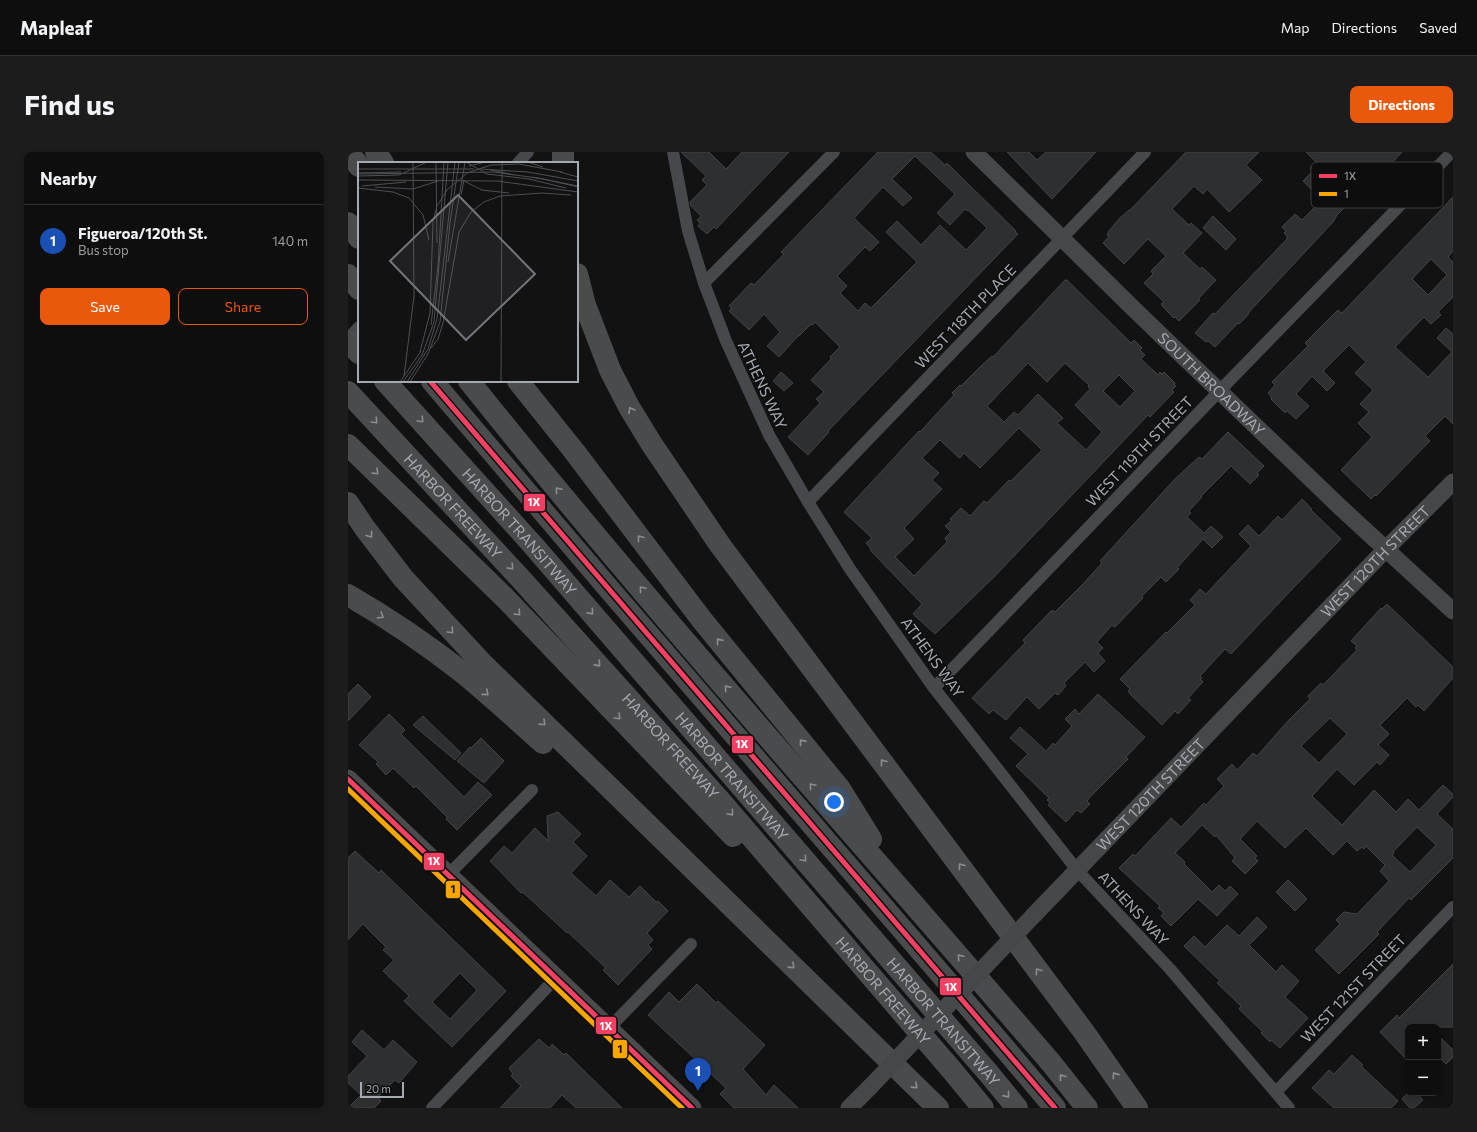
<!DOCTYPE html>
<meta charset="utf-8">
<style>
:root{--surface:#0e0e0e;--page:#1c1c1c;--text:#f1f3f6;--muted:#9b9c9e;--line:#2e2e2e;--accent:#ea580c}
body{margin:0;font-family:Commissioner,sans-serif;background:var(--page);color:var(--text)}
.controls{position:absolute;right:12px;bottom:12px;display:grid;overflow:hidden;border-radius:8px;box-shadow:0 2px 6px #0003}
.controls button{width:36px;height:36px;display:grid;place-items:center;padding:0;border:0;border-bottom:1px solid var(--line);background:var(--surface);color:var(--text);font:20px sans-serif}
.scale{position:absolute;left:12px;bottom:10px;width:44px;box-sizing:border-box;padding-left:4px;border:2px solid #a5aab2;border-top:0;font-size:11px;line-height:14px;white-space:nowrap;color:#a5aab2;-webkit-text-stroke:3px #0d0d0e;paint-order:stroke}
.you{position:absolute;left:486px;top:650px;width:14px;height:14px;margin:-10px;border:3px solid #fff;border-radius:50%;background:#1a73e8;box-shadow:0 0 0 6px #1a73e833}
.badge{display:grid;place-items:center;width:26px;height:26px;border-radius:50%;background:var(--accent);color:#fff;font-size:13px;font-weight:700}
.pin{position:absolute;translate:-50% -33px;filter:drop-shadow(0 1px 2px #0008)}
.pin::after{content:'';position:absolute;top:21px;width:14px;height:12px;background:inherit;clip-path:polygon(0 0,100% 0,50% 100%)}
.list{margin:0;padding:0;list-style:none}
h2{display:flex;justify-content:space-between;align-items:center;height:52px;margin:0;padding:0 16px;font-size:17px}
h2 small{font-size:13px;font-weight:400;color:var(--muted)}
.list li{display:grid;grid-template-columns:26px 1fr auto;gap:12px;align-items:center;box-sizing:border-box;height:72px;padding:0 16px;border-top:1px solid var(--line)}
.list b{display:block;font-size:15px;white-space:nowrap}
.list p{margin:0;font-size:13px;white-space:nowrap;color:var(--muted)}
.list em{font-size:13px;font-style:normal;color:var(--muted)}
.actions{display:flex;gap:8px;padding:12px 16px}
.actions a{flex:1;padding:9px 0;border:1px solid var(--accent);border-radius:8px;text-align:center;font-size:14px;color:var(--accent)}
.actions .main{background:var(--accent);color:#fff}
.map{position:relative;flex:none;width:1105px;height:956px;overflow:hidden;border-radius:8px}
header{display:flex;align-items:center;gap:24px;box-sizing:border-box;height:56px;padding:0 20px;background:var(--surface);border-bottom:1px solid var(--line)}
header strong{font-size:19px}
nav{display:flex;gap:22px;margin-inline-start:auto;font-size:14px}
.intro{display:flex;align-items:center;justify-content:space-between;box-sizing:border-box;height:96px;padding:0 24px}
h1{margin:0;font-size:28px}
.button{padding:10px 18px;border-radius:8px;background:var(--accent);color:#fff;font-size:14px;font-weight:700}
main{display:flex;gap:24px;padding:0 24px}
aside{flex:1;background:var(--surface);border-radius:8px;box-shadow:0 2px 6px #0003}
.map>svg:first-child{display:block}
</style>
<header>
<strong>Mapleaf</strong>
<nav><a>Map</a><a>Directions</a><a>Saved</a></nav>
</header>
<div class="intro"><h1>Find us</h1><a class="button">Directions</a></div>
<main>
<aside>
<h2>Nearby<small></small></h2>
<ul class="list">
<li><span class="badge" style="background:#1a4fb4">1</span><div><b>Figueroa/120th St.</b><p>Bus stop</p></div><em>140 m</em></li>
</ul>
<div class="actions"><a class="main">Save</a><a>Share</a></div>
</aside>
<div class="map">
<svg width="1105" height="956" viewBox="0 0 1105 956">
<rect width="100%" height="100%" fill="#121213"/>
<g fill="#2e2f30" stroke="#424346" fill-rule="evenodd">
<polygon points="333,0 361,0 378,17 394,0 441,0 368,77 366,75 359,82 350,74 352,71 349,68 353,64 343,54 342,50 359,33 354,28 358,24"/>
<path d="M530,0H583L597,13L599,11L603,15L668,79L667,80L670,82L480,279L481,280L460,303L440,285L472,251L468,247L476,240L463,228L483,207L482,205L492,195L467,170L465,173L463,172L451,184H450L431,205L419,194L432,180L416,162L401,178L381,159L384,156L381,154L403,131L406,133L407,132L436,102L433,100ZM567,4L607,42L589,61L602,73L617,57L619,59L620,58L639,76L618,98L592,73L573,93L549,69L538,80L569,110L523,156L517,151L510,159L492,141L499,134L489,124L517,95L522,99L531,90L506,66L535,35L555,54L564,46L544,27Z"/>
<polygon points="659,0 681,0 689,8 698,0 748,0 704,47"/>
<polygon points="838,0 911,0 898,13 914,28 881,60 859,37 855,42 846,34 824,57 841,73 843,71 854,81 835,101 852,117 854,115 868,128 850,147 852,148 831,169 827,165 826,166 815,155 813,152 816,150 796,131 805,122 803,119 818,104 800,87 776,112 755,91 761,85 759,83 760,81 760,80 771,67 781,58 782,58"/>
<polygon points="958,0 1054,0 1009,48 1006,46 989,63 985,70 902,159 899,164 891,172 890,171 867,195 860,189 858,190 847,181 865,161 867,162 939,87 939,84 936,81 938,79 934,75 947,62 954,68 974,48 955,29 965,19 962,16 968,10"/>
<path d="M1105,45V99L1100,105L1105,110V145L1090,160L1093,163L1083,172L1076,165L1047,195L1080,225L1104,200L1089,186L1098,176L1105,182V272L1097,264L1077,284L1082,289L1028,344L1027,343L1023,347L993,318L1024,285L1010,271L1021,260L1012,252L1025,238L1007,221L1018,210L1001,193L975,219L987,231L979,239L964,224L948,242L961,254L948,267L939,259L937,261L923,247L924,246L920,241L927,233L924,230L960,194L957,191L990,158L993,161L995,160ZM1083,107L1099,123L1080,143L1064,127Z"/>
<polygon points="865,64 888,87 878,98 855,76"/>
<path d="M717,128H719L783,191L786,188L794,196L792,198L797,203L793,207L810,223L812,220L814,222L816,220L827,231L826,233L828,234L824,238L826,240L802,265L800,263L648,423L587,482L565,462L574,452L522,398L523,397L518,391L524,386L496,360L571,279L572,280L606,243L604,241L612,233L613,234L633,214L644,204L645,205ZM680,211L699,230L717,211L741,233L740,235L742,237L727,253L754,280L738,298L709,271L715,266L690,242L670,263L666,260L656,270L639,254ZM771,223L787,239L772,255L755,239ZM671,276L694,298L663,329L661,328L639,351L636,349L622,364L613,356L602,367L604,368L597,374L603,380L597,386L599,390L566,424L547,405L566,387L556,376L594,337L584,328L591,321L574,306L592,288L610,305L612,306L616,301L632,316Z"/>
<polygon points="433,220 445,231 436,239 425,229"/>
<polygon points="880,280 916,314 909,321 911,323 902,332 883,314 853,344 854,345 841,359 843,361 839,365 856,381 863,374 875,385 864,396 855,387 829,416 831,417 818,430 813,425 794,444 795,446 767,475 764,473 749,490 755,496 750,501 757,509 746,520 737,510 716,531 718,534 710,543 707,541 691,557 679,545 658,568 645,558 641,562 624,546 677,491 675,488 704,458 707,460 735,432 754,411 752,409 827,327 851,305 854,307"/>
<polygon points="954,347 964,357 963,358 993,387 948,433 883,502 877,497 852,524 854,526 852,527 855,530 840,546 843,548 830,562 827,559 814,573 783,543 780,539 782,537 772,527 818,480 819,481 847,453 842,448 852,437 858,442 903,394 891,382 900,373 911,384 930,364 934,368"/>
<path d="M1039,452L1105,515V526L1076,559L1070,553L1068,555L1059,546L1032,573L1041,582L1030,593L1041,603L1032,613L1029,610L1006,633L989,617L964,644L994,673L1026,638L1048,660L1060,647L1071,658L1095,633L1105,642V645L1089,662L1105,677V706L1063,748L1061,746L1029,780L1031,782L991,822L967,798L992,772L988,768L996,760L1009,762L1041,729L1032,719L1037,713L1018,694L1016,697L1014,695L1009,699L999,689L985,703L958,676L937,696L909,669L892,687L909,704L907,706L910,709L897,722L884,709L887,706L868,683L867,685L854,673L827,701L837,710L836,712L864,740L871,733L877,739L882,734L890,742L869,764L850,747L823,774L813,764L816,761L810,756L812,754L771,716L785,702L787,704L823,666L833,675L856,651L858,653L876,634L869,627L884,612L889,618L905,601L909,604L940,569L962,547L960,544L973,531L975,533L1009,498L1007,496L1009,494L1003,489L1033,456L1034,457ZM982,566L999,582L971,611L953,594ZM1069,675L1088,693L1062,720L1044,703L1046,701L1045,700Z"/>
<polygon points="10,532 23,545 0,569 0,542"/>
<polygon points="750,542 797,585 778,605 780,607 743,644 739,649 742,652 733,661 729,658 718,670 700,653 702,651 699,648 701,646 668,614 680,602 662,586 672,575 698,599 705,591 707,593 724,574 717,567 727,557 731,562"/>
<polygon points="41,562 57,578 53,582 116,645 130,630 144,643 109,678 98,667 99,665 68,634 66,636 45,616 38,623 28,612 30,610 11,593"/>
<polygon points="75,564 113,601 107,608 65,573"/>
<polygon points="133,586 156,609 136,631 109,609 122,595 123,596"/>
<polygon points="210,660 233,682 225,690 239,704 223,721 248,744 262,728 281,745 292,734 308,750 310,749 320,759 299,781 305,788 300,793 304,797 270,833 255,818 258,816 220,780 219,781 179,744 174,740 173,741 142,709 156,694 164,701 187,676 200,689 199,664"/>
<path d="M7,699L31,721L33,718L158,839L104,895L56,849L61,844L35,819L46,808L35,798L38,795L15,772L0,788V706ZM112,821L129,838L102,867L84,850Z"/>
<polygon points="940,728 959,747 947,759 928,740"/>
<polygon points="909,765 919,775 901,793 928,820 934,813 951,829 937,845 960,866 932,896 923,888 922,890 913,881 915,880 891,857 893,854 869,831 872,829 836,794 846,784 857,795 879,773 891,784"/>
<polygon points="1105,812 1105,875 1060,875 1060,909 1032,880 1049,863 1051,866"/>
<polygon points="349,832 368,851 370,849 417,893 395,917 418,943 426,933 450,956 386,956 372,942 378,936 300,863 321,840 331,850"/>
<polygon points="14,878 36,898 45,888 69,910 51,931 47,928 30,945 33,949 26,956 0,956 13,943 0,931 0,924 19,904 4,890"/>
<polygon points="1090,883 1105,898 1105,905 1098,912 1090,904"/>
<polygon points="191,887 201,896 204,892 216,903 218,901 274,956 228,956 214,943 202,956 152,956 173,934 163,924 165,922 161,916"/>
<polygon points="1004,903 1015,913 1013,914 1050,949 1043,956 986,956 964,936 981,918 986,922"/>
<polygon points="1060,941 1069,941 1075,948 1066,956 1062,956 1054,947"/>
</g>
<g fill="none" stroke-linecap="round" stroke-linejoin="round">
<g stroke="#47484b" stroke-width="12">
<polyline points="325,0 340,79 356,131 378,189 421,283 460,350 502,417 586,536 729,718 822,817 941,956"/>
<polyline points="170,11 180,0"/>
<polyline points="356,131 486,0"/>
<polyline points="0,187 11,175"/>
<polyline points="460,350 797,0"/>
<polyline points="586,536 883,227 1104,0"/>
<polyline points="100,723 184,638"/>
<polyline points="261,876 343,792"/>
<polyline points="928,940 1105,755"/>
<polyline points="84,956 208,826"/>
</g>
<g stroke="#464749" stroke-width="17">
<path id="s1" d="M626,0L791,162L992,355L1105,459"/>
<path id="s2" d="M685,764L1038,397L1105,330"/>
<polyline points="501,956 523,934"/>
</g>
<polyline stroke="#4a4b4d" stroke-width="19" points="0,627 344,956"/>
<g stroke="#494b4c" stroke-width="22">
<polyline points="0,0 11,14"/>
<polyline points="28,0 35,11"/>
<polyline points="215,0 215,11"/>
<polyline points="0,71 11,86"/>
<polyline points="229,122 237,153 262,218 281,255 303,291 372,393 736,880 789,956"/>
<polyline points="0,123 11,137"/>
<polyline points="0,189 11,201"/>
<path id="s3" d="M37,229L184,392L642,923L669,956"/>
<polyline points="84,229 261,437 653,892 707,956"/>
<path d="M121,229C308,463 509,685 704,912L739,956"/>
<polyline points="170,229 226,299 354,468 492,637 523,687"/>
<path id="s4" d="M0,240L172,426L369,645L602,916L635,956"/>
<polyline points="0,293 157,446 385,684"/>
<polyline points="0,351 16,375 55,426 134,511 590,956"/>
<path d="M0,443C40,466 78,492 114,520C142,543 168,567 195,591"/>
</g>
<polyline stroke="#464749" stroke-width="17" points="523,934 685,764"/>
<g stroke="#0d0d0e" stroke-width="8">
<g id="bus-1">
<polyline points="82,229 707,956"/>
<polyline points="0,627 344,956"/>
</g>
</g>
<g stroke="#0d0d0e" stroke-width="8">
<polyline id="bus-2" points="0,637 334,956"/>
</g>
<use href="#bus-1" stroke="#f24062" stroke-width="5"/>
<use href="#bus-2" stroke="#f7a600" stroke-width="5"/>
</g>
<defs><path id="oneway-chevron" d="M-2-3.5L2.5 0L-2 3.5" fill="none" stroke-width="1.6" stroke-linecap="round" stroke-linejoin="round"/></defs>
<g stroke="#898e93">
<use href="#oneway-chevron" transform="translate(283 258) rotate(-120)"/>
<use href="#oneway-chevron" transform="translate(73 268) rotate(47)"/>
<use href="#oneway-chevron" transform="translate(27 269) rotate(47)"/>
<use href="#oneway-chevron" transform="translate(28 320) rotate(44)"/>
<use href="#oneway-chevron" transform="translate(210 338) rotate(-130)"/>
<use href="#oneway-chevron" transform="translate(22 383) rotate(53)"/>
<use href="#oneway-chevron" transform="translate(292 386) rotate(-127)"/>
<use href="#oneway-chevron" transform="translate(163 415) rotate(47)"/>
<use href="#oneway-chevron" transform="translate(294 437) rotate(-130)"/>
<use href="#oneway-chevron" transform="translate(243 460) rotate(49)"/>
<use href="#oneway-chevron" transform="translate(170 461) rotate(47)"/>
<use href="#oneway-chevron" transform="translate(33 464) rotate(32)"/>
<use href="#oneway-chevron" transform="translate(103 479) rotate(47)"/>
<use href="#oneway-chevron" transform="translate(371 489) rotate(-129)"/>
<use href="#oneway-chevron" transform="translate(250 512) rotate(48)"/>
<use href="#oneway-chevron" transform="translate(379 536) rotate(-131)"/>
<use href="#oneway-chevron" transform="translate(138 541) rotate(41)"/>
<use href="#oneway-chevron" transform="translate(270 565) rotate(46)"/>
<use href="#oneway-chevron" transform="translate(195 571) rotate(44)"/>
<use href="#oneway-chevron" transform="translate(454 590) rotate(-129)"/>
<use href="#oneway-chevron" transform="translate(535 610) rotate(-127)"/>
<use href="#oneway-chevron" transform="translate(464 634) rotate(-131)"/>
<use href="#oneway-chevron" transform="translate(383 661) rotate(49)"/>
<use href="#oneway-chevron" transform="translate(456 707) rotate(49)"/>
<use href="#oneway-chevron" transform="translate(613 714) rotate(-127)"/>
<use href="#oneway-chevron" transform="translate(612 805) rotate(-131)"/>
<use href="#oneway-chevron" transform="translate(444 814) rotate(44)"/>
<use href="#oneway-chevron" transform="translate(690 819) rotate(-127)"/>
<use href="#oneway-chevron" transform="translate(767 923) rotate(-125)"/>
<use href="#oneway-chevron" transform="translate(714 925) rotate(-128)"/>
<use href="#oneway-chevron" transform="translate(567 934) rotate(44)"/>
<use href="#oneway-chevron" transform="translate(659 943) rotate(51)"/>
</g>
<g text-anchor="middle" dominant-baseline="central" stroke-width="3" stroke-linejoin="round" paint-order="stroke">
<g font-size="15" fill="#a5aab2" stroke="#0d0d0e">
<text transform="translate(617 164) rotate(-46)">WEST 118TH PLACE</text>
<text stroke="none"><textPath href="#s1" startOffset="332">SOUTH BROADWAY</textPath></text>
<text transform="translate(415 233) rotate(65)">ATHENS WAY</text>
<text transform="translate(791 299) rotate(-46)">WEST 119TH STREET</text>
<text stroke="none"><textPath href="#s4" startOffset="155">HARBOR FREEWAY</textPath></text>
<text stroke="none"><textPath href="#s3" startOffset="202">HARBOR TRANSITWAY</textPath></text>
<text stroke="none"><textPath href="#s2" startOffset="493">WEST 120TH STREET</textPath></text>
<text transform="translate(585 505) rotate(54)">ATHENS WAY</text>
<text stroke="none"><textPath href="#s4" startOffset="479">HARBOR FREEWAY</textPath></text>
<text stroke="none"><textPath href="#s3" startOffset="526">HARBOR TRANSITWAY</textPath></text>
<text stroke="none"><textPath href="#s2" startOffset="169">WEST 120TH STREET</textPath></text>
<text transform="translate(786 756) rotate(47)">ATHENS WAY</text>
<text transform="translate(1005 836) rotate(-46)">WEST 121ST STREET</text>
<text stroke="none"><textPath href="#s4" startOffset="803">HARBOR FREEWAY</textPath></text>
<text stroke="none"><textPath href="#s3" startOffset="850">HARBOR TRANSITWAY</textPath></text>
</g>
</g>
<g transform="translate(10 10)">
<rect width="220" height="220" fill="#121213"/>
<path fill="none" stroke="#4d4f53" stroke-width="1" d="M78,0L79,81M108,0L129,12L171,17L208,26M170,0L185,5M111,4L127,0M0,7H116M122,7L170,10L220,19M133,8L156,13M202,10L220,15M0,11L43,10M0,12L136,10L186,17L220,25M0,14L41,13L69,0M174,15L220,24M0,18L139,19L220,30M104,18L124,28L151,31M4,24L48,20M17,25L55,27L80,19M0,26L35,30L51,36L65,53L71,78M103,33L106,18M90,100L107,0M73,163L80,104L86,0M73,186L80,177L85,161L101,70L113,50L126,40L142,34L184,31L213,33M62,190L72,151L75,60L79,44L89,28L109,11L133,3L161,2L204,10M46,214L56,134L55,0M42,220L63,189M45,220L64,193L76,160L90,0M49,220L70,187L79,157L97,0M52,220L70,192L82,160L92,61L101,0M143,220L144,0"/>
<path fill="#72757a" fill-opacity="0.15" stroke="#72757a" stroke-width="2" d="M100,33L177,112L108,178L32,99Z"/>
<rect width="220" height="220" fill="none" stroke="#a5aab2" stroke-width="2"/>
</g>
<rect x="963" y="10" width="132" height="46" rx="6" fill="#0d0d0e" stroke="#3b3c3f" stroke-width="1"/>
<rect x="971" y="22" width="18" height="4" fill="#f24062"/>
<rect x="971" y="40" width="18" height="4" fill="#f7a600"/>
<g font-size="11" fill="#a5aab2">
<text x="996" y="28">1X</text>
<text x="996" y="46">1</text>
</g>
<g stroke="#0d0d0e" stroke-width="1.5">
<rect x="175" y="341" width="23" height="19" rx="4" fill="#f24062"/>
<rect x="383" y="583" width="23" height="19" rx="4" fill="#f24062"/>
<rect x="75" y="700" width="22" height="19" rx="4" fill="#f24062"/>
<rect x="97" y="728" width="16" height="19" rx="4" fill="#f7a600"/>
<rect x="591" y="825" width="23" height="19" rx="4" fill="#f24062"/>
<rect x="247" y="864" width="22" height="19" rx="4" fill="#f24062"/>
<rect x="264" y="887" width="16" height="20" rx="4" fill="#f7a600"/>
</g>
<g font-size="11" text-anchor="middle" font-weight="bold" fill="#fff">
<text x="186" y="354">1X</text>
<text x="394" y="596">1X</text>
<text x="86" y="713">1X</text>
<text x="603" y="839">1X</text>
<text x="258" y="878">1X</text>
</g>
<g font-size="11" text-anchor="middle" font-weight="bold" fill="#111">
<text x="105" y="741">1</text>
<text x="272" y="901">1</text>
</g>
</svg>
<div class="controls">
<button>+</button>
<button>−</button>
</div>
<div class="scale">20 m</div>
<div class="you"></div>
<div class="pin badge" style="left:350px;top:939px;background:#1a4fb4">1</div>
</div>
</main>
